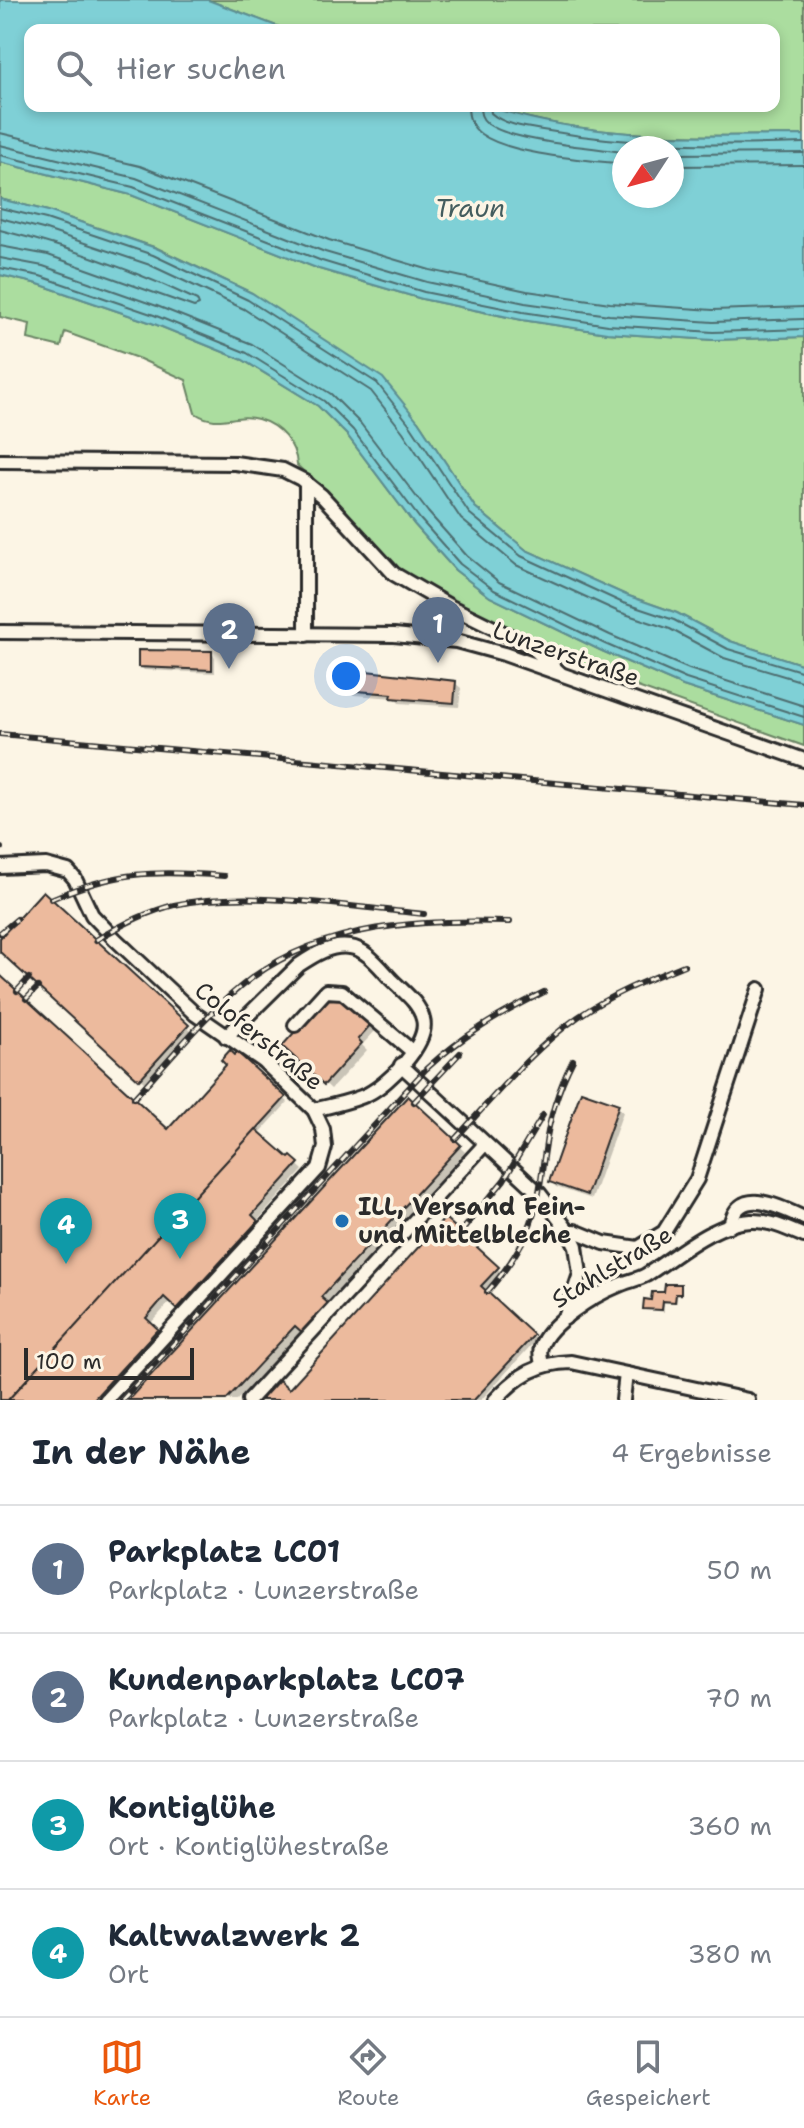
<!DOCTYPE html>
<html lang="de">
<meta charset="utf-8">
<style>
:root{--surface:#fff;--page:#f2f2f3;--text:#1f2937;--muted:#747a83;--line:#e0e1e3;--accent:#ea580c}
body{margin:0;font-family:"Shantell Sans",sans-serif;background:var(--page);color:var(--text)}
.compass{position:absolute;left:612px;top:136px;width:72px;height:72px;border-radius:50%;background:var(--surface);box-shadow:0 4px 12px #0003;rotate:234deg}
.scale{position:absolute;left:24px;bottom:20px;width:170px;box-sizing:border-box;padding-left:8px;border:4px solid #2b2b2b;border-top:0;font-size:22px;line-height:28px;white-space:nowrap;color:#2b2b2b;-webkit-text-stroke:6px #fcf5e5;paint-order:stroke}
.you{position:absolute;left:346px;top:676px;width:28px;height:28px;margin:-20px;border:6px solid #fff;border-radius:50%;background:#1a73e8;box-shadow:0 0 0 12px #1a73e833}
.badge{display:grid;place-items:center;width:52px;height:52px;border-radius:50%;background:var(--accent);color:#fff;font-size:26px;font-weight:700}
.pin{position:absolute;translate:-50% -66px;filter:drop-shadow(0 2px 4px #0008)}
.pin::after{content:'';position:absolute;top:42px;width:28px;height:24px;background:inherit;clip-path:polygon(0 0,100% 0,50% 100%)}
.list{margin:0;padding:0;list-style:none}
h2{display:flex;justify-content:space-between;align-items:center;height:104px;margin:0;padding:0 32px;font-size:34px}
h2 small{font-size:26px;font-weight:400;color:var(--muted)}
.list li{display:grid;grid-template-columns:52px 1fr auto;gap:24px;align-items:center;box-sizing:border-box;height:128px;padding:0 32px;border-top:2px solid var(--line)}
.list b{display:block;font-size:30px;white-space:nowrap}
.list p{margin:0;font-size:26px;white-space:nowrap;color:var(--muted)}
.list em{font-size:26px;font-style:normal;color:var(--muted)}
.icon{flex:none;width:44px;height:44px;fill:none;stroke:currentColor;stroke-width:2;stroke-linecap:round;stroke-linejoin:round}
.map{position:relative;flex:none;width:804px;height:1400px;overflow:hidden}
.search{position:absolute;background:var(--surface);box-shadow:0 4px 12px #0003;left:24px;right:24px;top:24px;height:88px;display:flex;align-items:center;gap:20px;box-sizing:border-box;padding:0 28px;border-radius:16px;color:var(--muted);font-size:30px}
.sheet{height:616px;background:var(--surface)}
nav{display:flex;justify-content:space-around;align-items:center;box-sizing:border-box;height:112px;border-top:2px solid var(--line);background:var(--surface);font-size:22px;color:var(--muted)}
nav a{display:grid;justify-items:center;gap:4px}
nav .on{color:var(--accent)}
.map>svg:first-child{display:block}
</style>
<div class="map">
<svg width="804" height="1400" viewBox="0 0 804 1400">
<rect width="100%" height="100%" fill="#fcf5e5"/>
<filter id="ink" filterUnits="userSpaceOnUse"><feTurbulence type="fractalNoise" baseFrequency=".0125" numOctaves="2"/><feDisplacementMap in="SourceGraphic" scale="16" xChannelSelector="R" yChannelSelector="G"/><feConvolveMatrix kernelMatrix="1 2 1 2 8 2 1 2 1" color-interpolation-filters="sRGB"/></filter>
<g filter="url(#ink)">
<g fill="#abdd9f" stroke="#6b8465" stroke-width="2">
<path d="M208,0H804V135C697,136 590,141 487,106H774V30H287Z"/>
<polygon points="0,162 131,195 319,269 422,299 522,320 607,333 713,340 804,337 804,665 730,641 677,613 626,595 526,550 475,507 418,421 252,293 157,248 48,211 0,199"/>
<path d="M0,275L38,284L152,323L243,360L318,406L347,435L414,524L455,570L490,597L602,651L683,686L804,725V746L584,668L566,655L524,633L521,636L425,587L393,565L339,505L297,465C296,444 279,425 258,419C234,412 220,429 195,413L186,380L140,359L65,332L61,347L28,339L30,324L0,317Z"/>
</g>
<g fill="#7fd0d6" stroke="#5d8e92" stroke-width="2" fill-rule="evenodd">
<path d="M0,0H208L287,30H30V106H487C592,141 696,136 804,135V337L713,340L607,333L522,320L422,299L319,269L131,195L0,162ZM624,148H672V196H624Z"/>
<polygon points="0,199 48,211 156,248 252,293 383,378 418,421 475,507 526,550 626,595 677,613 730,641 804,665 804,725 683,686 602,651 490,597 455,570 414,524 347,435 318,406 243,360 152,323 38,284 0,275"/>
</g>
<g fill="#0003">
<polygon points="211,653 215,657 215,673 144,670 140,666"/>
<polygon points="455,683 461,688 459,707 399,703 395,698 354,695 348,689"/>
<polygon points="43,894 193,1032 146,1084 0,950 0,941"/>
<polygon points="0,978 168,1132 237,1055 288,1102 259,1134 289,1161 291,1159 303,1170 256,1222 262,1228 184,1313 171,1301 150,1324 162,1336 104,1400 0,1400"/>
<polygon points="340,998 375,1031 362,1045 367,1050 331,1089 285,1046"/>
<polygon points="408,1099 465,1152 237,1400 130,1400"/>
<polygon points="617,1106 623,1112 592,1199 556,1187 551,1181"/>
<polygon points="445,1220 501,1272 484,1291 536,1340 481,1400 263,1400 289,1391"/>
<polygon points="680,1286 682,1296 677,1296 677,1303 664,1303 664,1312 645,1309"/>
</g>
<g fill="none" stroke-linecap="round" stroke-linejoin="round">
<g stroke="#4d6d6f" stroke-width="2">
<path d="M468,106C468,117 471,127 481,134C510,155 588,160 624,164"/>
<path d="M480,106C480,113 481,118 487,123C507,141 595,148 624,152"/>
<path d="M490,106L491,113C505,126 531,128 549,131C633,146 719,146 804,143"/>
<polyline points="0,133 140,166 329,240 430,270 527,291 610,303 713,310 804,307"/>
<polyline points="0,145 136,178 325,252 427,282 525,303 609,315 713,322 804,319"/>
<polyline points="672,154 804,153"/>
<polyline points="0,155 133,187 322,261 424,292 523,312 608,325 713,332 804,329"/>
<polyline points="672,166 804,165"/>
<polyline points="0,208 46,219 153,255 248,300 377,383 411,426 469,513 521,556 623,603 674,620 728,649 804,672"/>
<polyline points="0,218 43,229 150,265 244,309 371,391 403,432 461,519 516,565 619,612 670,629 724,658 804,682"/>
<path d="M0,230C68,247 134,270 197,300L199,305L194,307L48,255L0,246"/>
<polyline points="0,258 43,266 157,306 252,344 331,394 361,424 428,512 467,556 499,582 610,635 689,669 804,706"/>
<polyline points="0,268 40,276 154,315 247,353 324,401 353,430 420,519 460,564 494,590 605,644 686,679 804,717"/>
</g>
</g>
<g fill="#ecba9d" stroke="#2b2b2b" stroke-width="2">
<polygon points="138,650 212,651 212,670 138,667"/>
<polygon points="348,669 456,681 454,703 391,698 392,694 346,690"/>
<polygon points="43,891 189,1025 139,1080 0,952 0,938"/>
<polygon points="0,975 168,1129 226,1065 221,1060 230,1050 235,1055 237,1052 286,1097 8,1400 0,1400"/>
<polygon points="327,996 341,996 371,1024 358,1039 362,1043 324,1085 282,1046"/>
<polygon points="581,1091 619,1104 587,1195 549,1182"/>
<polygon points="408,1096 461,1145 321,1297 330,1305 304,1334 295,1326 226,1400 128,1400"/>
<polygon points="256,1129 289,1158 291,1156 299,1163 252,1215 258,1221 177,1309 164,1297 146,1318 158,1329 93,1400 8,1400"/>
<polygon points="445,1218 499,1267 481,1286 534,1335 474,1400 261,1400 279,1380 289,1389"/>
<polygon points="665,1284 681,1284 681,1294 676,1294 675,1302 663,1301 662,1310 643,1309 644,1299 651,1300 652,1292 664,1292"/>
</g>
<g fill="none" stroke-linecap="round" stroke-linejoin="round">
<g stroke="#2b2b2b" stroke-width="18">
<g id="minor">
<polyline points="0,461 235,463 283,470 301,479 322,496 394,574 451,607 532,647 560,673"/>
<polyline points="0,632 394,635 456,641 504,654 804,760"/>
<polyline points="306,635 306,482"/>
<polyline points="0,867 46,865 68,871 75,879 92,915 115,939 195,1014 263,1061 314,1110 323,1129 325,1147 319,1168 106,1400"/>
<polyline points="295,1025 326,991 342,992 413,1052"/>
<path d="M226,1037L299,965C314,955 331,944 350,947C367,949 381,969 393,981C404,992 419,1003 423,1019C430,1043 388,1084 368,1094C352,1102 332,1105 314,1110"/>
<polyline points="401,1065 539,1193 569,1232 576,1246 580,1274 565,1318"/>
<path d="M730,1226C738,1185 778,1206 804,1218"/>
<polyline points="569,1232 575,1231 604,1243 638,1248 664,1232 697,1179 759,989"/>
<path d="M542,1365C541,1359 539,1353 541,1347C548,1323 595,1295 617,1286C627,1281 637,1280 646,1275C678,1255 712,1223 751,1221C769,1220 788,1229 804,1236"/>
<polyline points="249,1400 485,1144"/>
<path d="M495,1400C518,1375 537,1363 571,1362L748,1400"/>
<polyline points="623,1400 626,1374"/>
</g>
</g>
<use href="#minor" stroke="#fcf5e5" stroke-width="12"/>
<g stroke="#2b2b2b" stroke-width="6">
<g id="rail">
<polyline points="0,734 804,805"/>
<polyline points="0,848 1,848"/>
<path d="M51,899C116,871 155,870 224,876"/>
<polyline points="0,933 17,919"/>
<path d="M96,940C121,925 146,912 174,905C249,889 348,907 424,914"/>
<polyline points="17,991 29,978"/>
<polyline points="26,999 38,987"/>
<path d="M134,1098C172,1057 208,1010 253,977C326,924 423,919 510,922"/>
<polyline points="414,1102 460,1053"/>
<path d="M455,1139C494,1097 531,1050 578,1017C611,994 647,980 684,965"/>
<polyline points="461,1232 504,1180 543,1115"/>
<path d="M487,1292C510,1266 528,1239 536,1206C541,1187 542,1168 545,1150C549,1118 558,1089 573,1060"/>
<path d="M122,1400L426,1069C462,1036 500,1014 544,992"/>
</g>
</g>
<use href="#rail" stroke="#fcf5e5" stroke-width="3" stroke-dasharray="9" stroke-linecap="butt"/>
</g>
</g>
<circle fill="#1f6fb2" stroke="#fcf5e5" stroke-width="3" cx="342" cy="1221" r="8"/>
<g text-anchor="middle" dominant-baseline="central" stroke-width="7" stroke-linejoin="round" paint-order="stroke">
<g font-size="24" fill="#2b2b2b" stroke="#fcf5e5">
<text transform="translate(566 654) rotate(19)">Lunzerstraße</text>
<text transform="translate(259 1036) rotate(39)">Coloferstraße</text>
<text transform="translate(612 1267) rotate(-31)">Stahlstraße</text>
</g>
<g font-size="24" font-weight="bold" fill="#2b2b2b" stroke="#fcf5e5" text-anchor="start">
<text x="358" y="1207">ILL, Versand Fein-<tspan x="358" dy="28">und Mittelbleche</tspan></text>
</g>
<g font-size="26" font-style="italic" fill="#445d5e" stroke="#fcf5e5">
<text x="470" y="207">Traun</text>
</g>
</g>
</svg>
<svg class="compass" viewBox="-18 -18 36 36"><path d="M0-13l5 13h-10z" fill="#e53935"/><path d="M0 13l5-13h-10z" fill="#747a83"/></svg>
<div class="scale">100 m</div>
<div class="you"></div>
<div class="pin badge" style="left:438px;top:663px;background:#5c6f8a">1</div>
<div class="pin badge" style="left:229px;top:669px;background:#5c6f8a">2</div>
<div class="pin badge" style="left:180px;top:1259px;background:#0f9aa8">3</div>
<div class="pin badge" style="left:66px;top:1264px;background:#0f9aa8">4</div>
<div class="search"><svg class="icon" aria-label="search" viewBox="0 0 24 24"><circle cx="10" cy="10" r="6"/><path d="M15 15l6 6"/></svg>Hier suchen</div>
</div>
<section class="sheet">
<h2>In der Nähe<small>4 Ergebnisse</small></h2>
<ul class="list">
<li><span class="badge" style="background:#5c6f8a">1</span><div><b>Parkplatz LC01</b><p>Parkplatz · Lunzerstraße</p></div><em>50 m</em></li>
<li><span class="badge" style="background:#5c6f8a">2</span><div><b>Kundenparkplatz LC07</b><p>Parkplatz · Lunzerstraße</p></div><em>70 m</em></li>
<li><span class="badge" style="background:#0f9aa8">3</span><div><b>Kontiglühe</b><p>Ort · Kontiglühestraße</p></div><em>360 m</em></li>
<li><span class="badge" style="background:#0f9aa8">4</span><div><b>Kaltwalzwerk 2</b><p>Ort</p></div><em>380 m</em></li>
</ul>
</section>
<nav>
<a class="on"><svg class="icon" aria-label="map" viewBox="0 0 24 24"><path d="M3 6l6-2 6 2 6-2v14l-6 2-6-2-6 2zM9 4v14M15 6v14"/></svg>Karte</a>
<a><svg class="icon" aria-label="directions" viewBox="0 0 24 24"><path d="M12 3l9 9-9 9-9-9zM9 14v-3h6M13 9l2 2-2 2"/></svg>Route</a>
<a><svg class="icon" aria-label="saved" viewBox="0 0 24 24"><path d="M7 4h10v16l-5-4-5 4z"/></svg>Gespeichert</a>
</nav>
